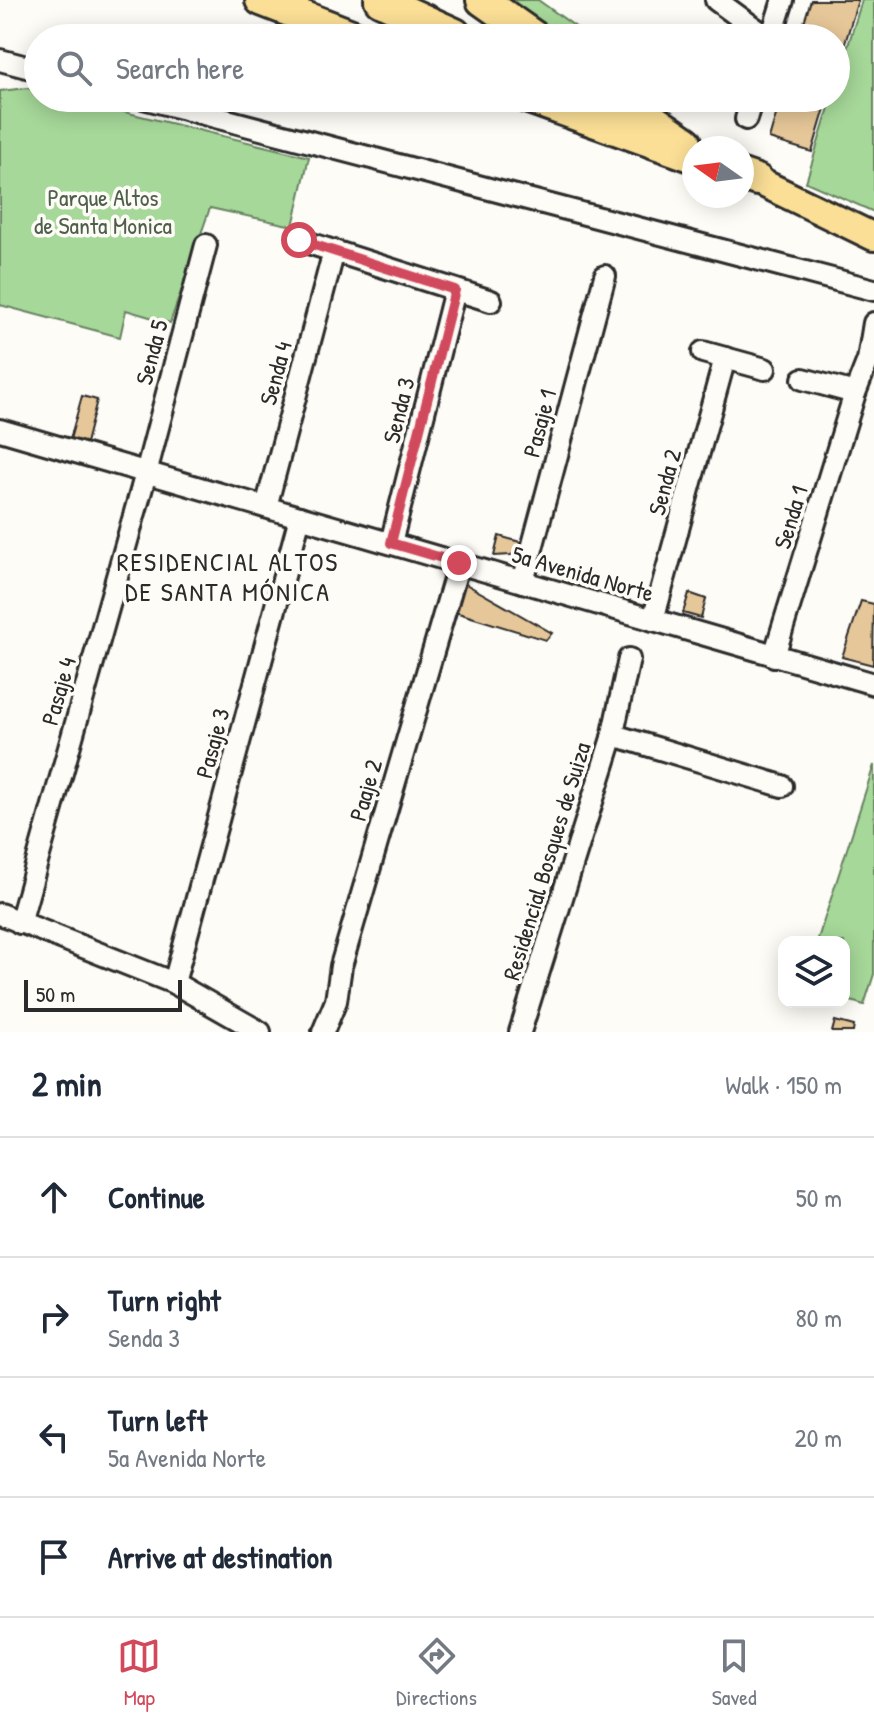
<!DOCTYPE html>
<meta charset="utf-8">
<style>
:root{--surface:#fff;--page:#f2f2f3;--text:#1f2937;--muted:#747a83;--line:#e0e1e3;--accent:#d1495b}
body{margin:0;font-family:"Patrick Hand",sans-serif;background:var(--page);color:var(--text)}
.controls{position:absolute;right:24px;bottom:24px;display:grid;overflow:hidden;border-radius:16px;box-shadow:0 4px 20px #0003}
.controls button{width:72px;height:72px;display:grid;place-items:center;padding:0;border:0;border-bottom:2px solid var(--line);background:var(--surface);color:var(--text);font:40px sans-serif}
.compass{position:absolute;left:682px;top:136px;width:72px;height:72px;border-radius:50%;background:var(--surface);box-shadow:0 4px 20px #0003;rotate:284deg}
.scale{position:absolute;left:24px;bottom:20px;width:158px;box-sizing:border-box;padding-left:8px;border:4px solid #2b2b2b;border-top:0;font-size:22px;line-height:28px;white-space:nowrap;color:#2b2b2b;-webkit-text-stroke:6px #fdfcf7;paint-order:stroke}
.stop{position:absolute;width:24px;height:24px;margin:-18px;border:6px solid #d1495b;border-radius:50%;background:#fff}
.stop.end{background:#d1495b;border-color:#fff;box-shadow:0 2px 8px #0008}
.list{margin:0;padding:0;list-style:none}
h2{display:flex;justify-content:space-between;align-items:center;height:104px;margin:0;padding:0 32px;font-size:34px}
h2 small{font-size:26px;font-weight:400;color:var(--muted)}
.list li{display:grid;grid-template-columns:52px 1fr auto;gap:24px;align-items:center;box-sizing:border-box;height:120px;padding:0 32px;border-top:2px solid var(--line)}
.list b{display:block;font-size:30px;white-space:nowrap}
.list p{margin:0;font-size:26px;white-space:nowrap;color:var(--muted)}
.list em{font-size:26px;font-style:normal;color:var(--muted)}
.icon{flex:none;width:44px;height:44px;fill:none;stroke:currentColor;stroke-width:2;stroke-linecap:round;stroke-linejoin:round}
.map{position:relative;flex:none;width:874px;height:1032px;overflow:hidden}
.search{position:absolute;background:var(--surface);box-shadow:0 4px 20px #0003;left:24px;right:24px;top:24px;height:88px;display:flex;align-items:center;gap:20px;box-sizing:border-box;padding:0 28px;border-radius:44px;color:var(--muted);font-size:30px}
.sheet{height:584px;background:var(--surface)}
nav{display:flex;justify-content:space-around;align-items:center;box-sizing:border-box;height:112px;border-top:2px solid var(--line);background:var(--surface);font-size:22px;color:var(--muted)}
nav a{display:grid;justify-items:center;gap:4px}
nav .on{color:var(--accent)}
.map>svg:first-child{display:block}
</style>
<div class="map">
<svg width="874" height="1032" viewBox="0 0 874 1032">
<rect width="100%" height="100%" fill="#fdfcf7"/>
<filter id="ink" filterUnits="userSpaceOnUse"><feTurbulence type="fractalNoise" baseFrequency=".0125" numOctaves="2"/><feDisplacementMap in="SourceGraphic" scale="16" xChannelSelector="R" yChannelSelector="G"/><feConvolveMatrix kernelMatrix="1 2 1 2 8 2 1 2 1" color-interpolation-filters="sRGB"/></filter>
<g filter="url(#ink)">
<g fill="#a6d899" stroke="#688262" stroke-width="2">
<polygon points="499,0 538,0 591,38 552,38"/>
<polygon points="862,0 874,0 874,212 806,182 832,98 836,98 836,85"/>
<polygon points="27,88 38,91 38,98 67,98 309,157 293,226 210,208 170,323 126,310 120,337 0,305 0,91"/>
<polygon points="874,765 874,974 864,1005 844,999 844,942 817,942"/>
</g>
<g fill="#e6c799" stroke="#2b2b2b" stroke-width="2">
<polygon points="811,0 858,0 836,73 836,38 799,38"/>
<polygon points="781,98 828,98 812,152 769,139"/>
<polygon points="82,396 97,400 85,447 69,443"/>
<polygon points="499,536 520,542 518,550 511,555 494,556"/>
<polygon points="464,583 552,633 546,640 455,612"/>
<polygon points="689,593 706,599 701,618 683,613"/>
<polygon points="861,601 874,604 873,665 842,657"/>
<polygon points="835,1021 854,1026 853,1032 832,1032"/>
</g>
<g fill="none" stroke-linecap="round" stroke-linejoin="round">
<g stroke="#2b2b2b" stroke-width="26">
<g id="minor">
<polyline points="716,0 768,38"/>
<polyline points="771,38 783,0"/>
<polyline points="0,60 38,70"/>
<polyline points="143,98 874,290"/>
<polyline points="746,119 752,98"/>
<polyline points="299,240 491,301"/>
<polyline points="703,352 765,369"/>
<polyline points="803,379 855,393"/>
<polyline points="0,430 874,684"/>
<polyline points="266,507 334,251"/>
<polyline points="391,543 455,290"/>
<polyline points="523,582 605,276"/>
<polyline points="653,620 725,358"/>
<polyline points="774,656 855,393 868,360 874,323"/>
<polyline points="612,738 617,736 782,786"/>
<polyline points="0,914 174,983 260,1032"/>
<polyline points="20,923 146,473 206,245"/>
<polyline points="174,983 300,517"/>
<polyline points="323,1032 336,1001 341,966 459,563"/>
<polyline points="520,1032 612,738 629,659"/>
</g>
</g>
<g stroke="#2b2b2b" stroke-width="32">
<g id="major">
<polyline points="586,98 648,127"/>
<polyline points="742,173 874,237"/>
</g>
</g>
<g stroke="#2b2b2b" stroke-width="36">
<g id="highway">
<polyline points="261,0 359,38"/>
<polyline points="380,0 455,34"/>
<polyline points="482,0 536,38"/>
<polyline points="529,98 694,157"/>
<polyline points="622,98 686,142"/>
<polyline points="742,175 757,180"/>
</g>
</g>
<use href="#minor" stroke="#fdfcf7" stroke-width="20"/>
<use href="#major" stroke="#fbdf96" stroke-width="26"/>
<use href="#highway" stroke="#fbdf96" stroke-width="30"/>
</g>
</g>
<g fill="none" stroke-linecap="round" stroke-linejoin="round" filter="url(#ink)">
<polyline stroke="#d1495b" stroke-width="10" points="299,240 455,290 391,543 459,563"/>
</g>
<g text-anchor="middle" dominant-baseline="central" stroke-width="7" stroke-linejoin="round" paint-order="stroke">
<g font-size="24" fill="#505f4c" stroke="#fdfcf7">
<text x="103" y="197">Parque Altos<tspan x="103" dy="28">de Santa Monica</tspan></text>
</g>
<g font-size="24" fill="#2b2b2b" stroke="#fdfcf7">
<text transform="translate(151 352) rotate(-75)">Senda 5</text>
<text transform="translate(275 373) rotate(-75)">Senda 4</text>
<text transform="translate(398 410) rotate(-76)">Senda 3</text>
<text transform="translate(539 423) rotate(-75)">Pasaje 1</text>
<text transform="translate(664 482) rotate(-75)">Senda 2</text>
<text transform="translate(790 517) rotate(-73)">Senda 1</text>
<text transform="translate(583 573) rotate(16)">5a Avenida Norte</text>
<text transform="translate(58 691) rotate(-74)">Pasaje 4</text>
<text transform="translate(212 743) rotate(-75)">Pasaje 3</text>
<text transform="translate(365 790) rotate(-74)">Paaje 2</text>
<text transform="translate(546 861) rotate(-73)">Residencial Bosques de Suiza</text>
</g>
<g font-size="26" letter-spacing="2" fill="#2b2b2b" stroke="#fdfcf7">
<text x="228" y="561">RESIDENCIAL ALTOS<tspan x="228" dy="30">DE SANTA MÓNICA</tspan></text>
</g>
</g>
</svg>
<div class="controls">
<button><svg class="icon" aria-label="layers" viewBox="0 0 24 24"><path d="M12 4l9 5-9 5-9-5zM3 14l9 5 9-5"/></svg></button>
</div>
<svg class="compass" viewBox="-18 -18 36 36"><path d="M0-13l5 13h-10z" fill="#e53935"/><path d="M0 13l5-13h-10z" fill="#747a83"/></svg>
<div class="scale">50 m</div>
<div class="stop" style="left:299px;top:240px"></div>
<div class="stop end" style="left:459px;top:563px"></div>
<div class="search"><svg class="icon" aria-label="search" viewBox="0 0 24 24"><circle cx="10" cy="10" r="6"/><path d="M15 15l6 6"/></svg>Search here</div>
</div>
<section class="sheet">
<h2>2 min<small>Walk · 150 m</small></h2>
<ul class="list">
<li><svg class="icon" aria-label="ahead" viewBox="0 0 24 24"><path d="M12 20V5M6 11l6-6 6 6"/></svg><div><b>Continue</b></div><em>50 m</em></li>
<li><svg class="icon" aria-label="right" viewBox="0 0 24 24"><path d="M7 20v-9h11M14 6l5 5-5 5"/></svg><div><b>Turn right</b><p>Senda 3</p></div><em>80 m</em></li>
<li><svg class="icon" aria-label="left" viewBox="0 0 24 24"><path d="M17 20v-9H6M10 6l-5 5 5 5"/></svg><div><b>Turn left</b><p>5a Avenida Norte</p></div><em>20 m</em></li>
<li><svg class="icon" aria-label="arrive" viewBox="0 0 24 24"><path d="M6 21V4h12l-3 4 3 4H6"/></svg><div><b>Arrive at destination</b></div></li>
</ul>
</section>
<nav>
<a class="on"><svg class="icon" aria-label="map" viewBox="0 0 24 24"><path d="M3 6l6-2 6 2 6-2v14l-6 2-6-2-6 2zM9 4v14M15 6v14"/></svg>Map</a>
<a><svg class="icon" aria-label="directions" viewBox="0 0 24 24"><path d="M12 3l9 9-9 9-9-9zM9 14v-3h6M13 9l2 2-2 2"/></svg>Directions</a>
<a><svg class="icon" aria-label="saved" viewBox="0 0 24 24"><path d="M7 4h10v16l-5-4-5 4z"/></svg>Saved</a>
</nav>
